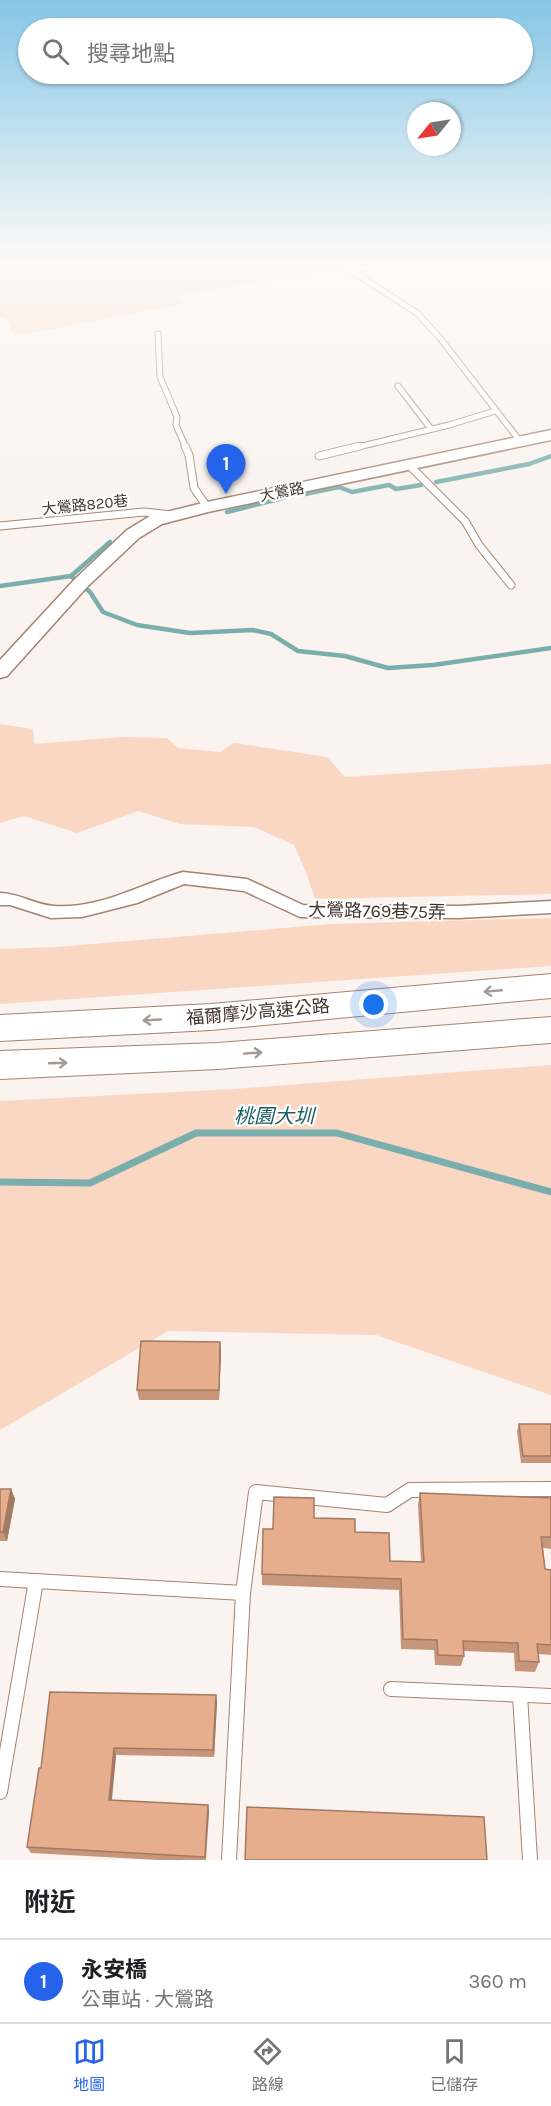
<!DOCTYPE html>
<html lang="zh-TW">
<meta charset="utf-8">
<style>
:root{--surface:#fff;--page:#f6f6f6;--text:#202124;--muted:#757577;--line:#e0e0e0;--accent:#2563eb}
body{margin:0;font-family:Karla,"Noto Sans TC",sans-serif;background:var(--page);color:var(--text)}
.compass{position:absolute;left:407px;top:102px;width:54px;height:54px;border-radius:50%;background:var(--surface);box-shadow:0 2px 4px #0004;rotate:240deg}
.you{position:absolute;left:374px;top:1005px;width:21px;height:21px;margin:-15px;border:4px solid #fff;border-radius:50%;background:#1a73e8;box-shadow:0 0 0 9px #1a73e833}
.badge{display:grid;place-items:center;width:39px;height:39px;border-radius:50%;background:var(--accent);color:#fff;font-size:20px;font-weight:700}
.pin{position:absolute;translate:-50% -50px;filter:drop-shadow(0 2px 3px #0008)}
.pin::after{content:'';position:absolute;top:32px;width:21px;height:18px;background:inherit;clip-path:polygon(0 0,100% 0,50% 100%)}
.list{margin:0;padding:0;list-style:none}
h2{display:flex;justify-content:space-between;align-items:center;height:78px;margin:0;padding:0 24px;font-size:26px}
h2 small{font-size:20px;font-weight:400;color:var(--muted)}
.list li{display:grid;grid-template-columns:39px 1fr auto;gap:18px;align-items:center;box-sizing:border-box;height:84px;padding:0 24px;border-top:2px solid var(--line)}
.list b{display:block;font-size:22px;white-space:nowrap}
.list p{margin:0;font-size:20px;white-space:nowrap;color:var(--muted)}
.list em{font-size:20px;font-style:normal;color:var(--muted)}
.icon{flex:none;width:33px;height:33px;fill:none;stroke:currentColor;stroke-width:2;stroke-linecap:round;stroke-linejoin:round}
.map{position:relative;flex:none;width:551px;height:1860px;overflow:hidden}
.search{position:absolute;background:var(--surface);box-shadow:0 2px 4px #0004;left:18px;right:18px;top:18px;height:66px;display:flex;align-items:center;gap:15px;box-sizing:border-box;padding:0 21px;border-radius:33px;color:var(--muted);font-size:22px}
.sheet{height:162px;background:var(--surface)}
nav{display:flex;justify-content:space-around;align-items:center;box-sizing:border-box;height:84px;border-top:2px solid var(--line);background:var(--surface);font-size:16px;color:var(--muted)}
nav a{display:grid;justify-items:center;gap:3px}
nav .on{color:var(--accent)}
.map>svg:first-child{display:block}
</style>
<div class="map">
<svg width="551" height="1860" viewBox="0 0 551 1860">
<rect width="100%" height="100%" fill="#faf3ef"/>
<g fill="#fad7c3">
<path d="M0,262H425C342,268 261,280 179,296L183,304L15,336L5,318H0Z"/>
<polygon points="0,724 33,729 34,744 122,737 167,738 178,748 220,752 234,743 327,757 345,777 551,764 551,894 315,899 307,875 294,845 254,827 180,824 138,811 77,833 24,816 0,823"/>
<polygon points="551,918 551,966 0,1004 0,949 56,947 330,924"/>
<polygon points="551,1065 551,1395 376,1335 168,1331 0,1430 0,1101 234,1089"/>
</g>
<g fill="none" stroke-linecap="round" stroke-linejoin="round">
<g stroke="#79aead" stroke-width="4.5">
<polyline points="436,482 529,464 551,456"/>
<polyline points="305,494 339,487 352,492 389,485 396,489 421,485"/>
<polyline points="227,512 287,497"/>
<polyline points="71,576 110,542"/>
<polyline points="0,586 71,576 90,592 103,612 137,625 190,633 253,630 271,634 298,651 345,656 388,668 433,665 551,648"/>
</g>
<polyline stroke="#79aead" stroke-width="7" points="0,1182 90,1183 196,1133 337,1133 551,1192"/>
<g stroke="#a48371" stroke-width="7">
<g id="lane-far2">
<polyline points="338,262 417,313 440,338 519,440"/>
<polyline points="523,262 551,267"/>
<polyline points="349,269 439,262"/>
<polyline points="158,334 160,377 177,417 176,425 186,448"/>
<polyline points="398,386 431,429"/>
<polyline points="354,448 449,425 495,411"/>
</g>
</g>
<g stroke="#a48371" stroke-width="9">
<g id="lane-far1">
<polyline points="185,446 189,455 194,488 207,507"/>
<polyline points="319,456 360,446"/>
<polyline points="408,464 465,521 479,545 511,585"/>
<polyline points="0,526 144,512 172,515"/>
</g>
</g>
<g stroke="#a48371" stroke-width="16">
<g id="lane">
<polyline points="0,1579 243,1593"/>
<polyline points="391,1689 551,1696"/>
<polyline points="520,1695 530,1860"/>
<polyline points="0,1792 36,1581"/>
<polyline points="229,1860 243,1593 256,1492 387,1505 410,1490 551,1489"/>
</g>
</g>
<g stroke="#a48371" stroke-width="3">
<path id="street" d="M183,872L247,879L303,905L459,906L551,901V913L459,918L300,917L244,891L184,884L137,903L82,917L51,918L10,905H0V893C19,893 35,905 54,906C101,909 140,884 183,872Z"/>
</g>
<g stroke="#a48371" stroke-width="3">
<polygon id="secondary" points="551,430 551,440 208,512 162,524 139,538 87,587 7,676 0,678 0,660 75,579 127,530 150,516 207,502"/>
</g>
<g stroke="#a48371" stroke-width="2">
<g id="highway">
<polygon points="551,974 551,998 211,1030 0,1041 0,1015 211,1004"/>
<polygon points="551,1017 551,1043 218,1069 0,1079 0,1051 218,1043"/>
</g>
</g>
<use href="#lane-far2" stroke="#fff" stroke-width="5"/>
<use href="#lane-far1" stroke="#fff" stroke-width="7"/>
<use href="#lane" stroke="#fff" stroke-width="14"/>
<use href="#street" fill="#fff" fill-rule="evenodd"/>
<use href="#secondary" fill="#fff" fill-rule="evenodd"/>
<use href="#highway" fill="#fff" fill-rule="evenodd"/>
</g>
<g fill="#c7967a">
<polygon points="220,1342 221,1352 219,1400 139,1400 137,1390"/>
<polygon points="519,1424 551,1424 551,1463 521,1463 517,1431"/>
<polygon points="0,1489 11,1489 15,1499 7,1541 0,1541"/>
<polygon points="420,1493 551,1498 551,1549 543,1548 545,1569 551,1570 551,1655 539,1654 539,1662 535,1672 515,1671 514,1653 463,1651 464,1656 461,1666 435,1665 434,1650 401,1649 399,1590 262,1585 262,1574 273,1529 314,1518 355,1532 390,1561 421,1562 418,1505"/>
<polygon points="216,1695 217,1703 214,1757 116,1755 112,1800 208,1805 209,1812 206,1860 159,1860 31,1853 27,1847 41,1768"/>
</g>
<g fill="#a27a63">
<polygon points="220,1342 221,1352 219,1400 219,1390"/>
<polygon points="11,1489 15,1499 7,1541 3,1532"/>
<polygon points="216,1695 217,1703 214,1757 213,1750"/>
<polygon points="114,1748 116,1755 111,1806 109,1800"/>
<polygon points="208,1805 209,1812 205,1860 205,1857"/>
</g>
<g fill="#e7ae8e" stroke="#a27a63" stroke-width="1.5">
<polygon points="141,1341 220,1342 219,1390 137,1390"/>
<polygon points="519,1424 551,1424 551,1456 523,1456"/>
<polygon points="0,1489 11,1489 3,1532 0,1532"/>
<polygon points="420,1493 551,1498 551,1537 541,1537 545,1569 551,1570 551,1645 537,1644 539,1662 519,1661 518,1643 463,1641 464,1656 438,1655 437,1640 403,1639 401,1579 262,1574 263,1529 273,1529 274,1497 314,1498 314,1518 355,1519 355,1532 389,1533 390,1561 424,1562"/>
<polygon points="50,1692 216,1695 213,1750 114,1748 109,1800 208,1805 205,1857 27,1847 39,1768 41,1768"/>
<polygon points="247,1807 484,1817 487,1860 245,1860"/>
</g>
<defs><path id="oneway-shaft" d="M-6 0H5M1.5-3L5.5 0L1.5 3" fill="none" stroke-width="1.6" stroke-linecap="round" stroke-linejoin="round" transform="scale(1.5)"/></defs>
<g stroke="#a29a96">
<use href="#oneway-shaft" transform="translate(493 991) rotate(175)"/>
<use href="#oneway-shaft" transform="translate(152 1020) rotate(177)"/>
<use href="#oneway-shaft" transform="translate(253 1053) rotate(-4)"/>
<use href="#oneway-shaft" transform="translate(58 1063) rotate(-2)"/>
</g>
<linearGradient id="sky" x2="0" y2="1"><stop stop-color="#85c6e6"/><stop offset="0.5" stop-color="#fdfaf8"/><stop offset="1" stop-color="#fdfaf8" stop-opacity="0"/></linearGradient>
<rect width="551" height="523" fill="url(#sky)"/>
<g text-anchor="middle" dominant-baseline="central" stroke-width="4.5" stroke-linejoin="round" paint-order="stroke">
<g font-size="15" fill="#44362e" stroke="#fff">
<text transform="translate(282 492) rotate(-11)">大鶯路</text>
<text transform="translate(85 505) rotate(-6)">大鶯路820巷</text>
</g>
<g font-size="18" fill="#44362e" stroke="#fff">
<text transform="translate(377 911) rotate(1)">大鶯路769巷75弄</text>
<text transform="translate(258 1012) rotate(-5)">福爾摩沙高速公路</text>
</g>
<g font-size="20" font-style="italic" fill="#1c6061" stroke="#fff">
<text x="274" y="1116">桃園大圳</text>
</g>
</g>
</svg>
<svg class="compass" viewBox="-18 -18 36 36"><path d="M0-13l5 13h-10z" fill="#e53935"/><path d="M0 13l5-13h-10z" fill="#757577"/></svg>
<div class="you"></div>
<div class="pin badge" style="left:226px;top:494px">1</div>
<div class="search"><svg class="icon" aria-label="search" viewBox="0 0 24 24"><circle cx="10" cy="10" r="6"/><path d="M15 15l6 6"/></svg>搜尋地點</div>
</div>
<section class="sheet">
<h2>附近<small></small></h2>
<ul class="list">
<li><span class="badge">1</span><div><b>永安橋</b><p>公車站 · 大鶯路</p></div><em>360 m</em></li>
</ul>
</section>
<nav>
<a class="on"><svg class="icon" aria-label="map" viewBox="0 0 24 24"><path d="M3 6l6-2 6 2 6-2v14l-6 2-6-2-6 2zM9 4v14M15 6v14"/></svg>地圖</a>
<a><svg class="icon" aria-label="directions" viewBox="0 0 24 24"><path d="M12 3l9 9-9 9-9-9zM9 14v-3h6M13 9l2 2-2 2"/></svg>路線</a>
<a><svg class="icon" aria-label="saved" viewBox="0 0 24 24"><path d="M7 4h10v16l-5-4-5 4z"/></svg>已儲存</a>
</nav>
